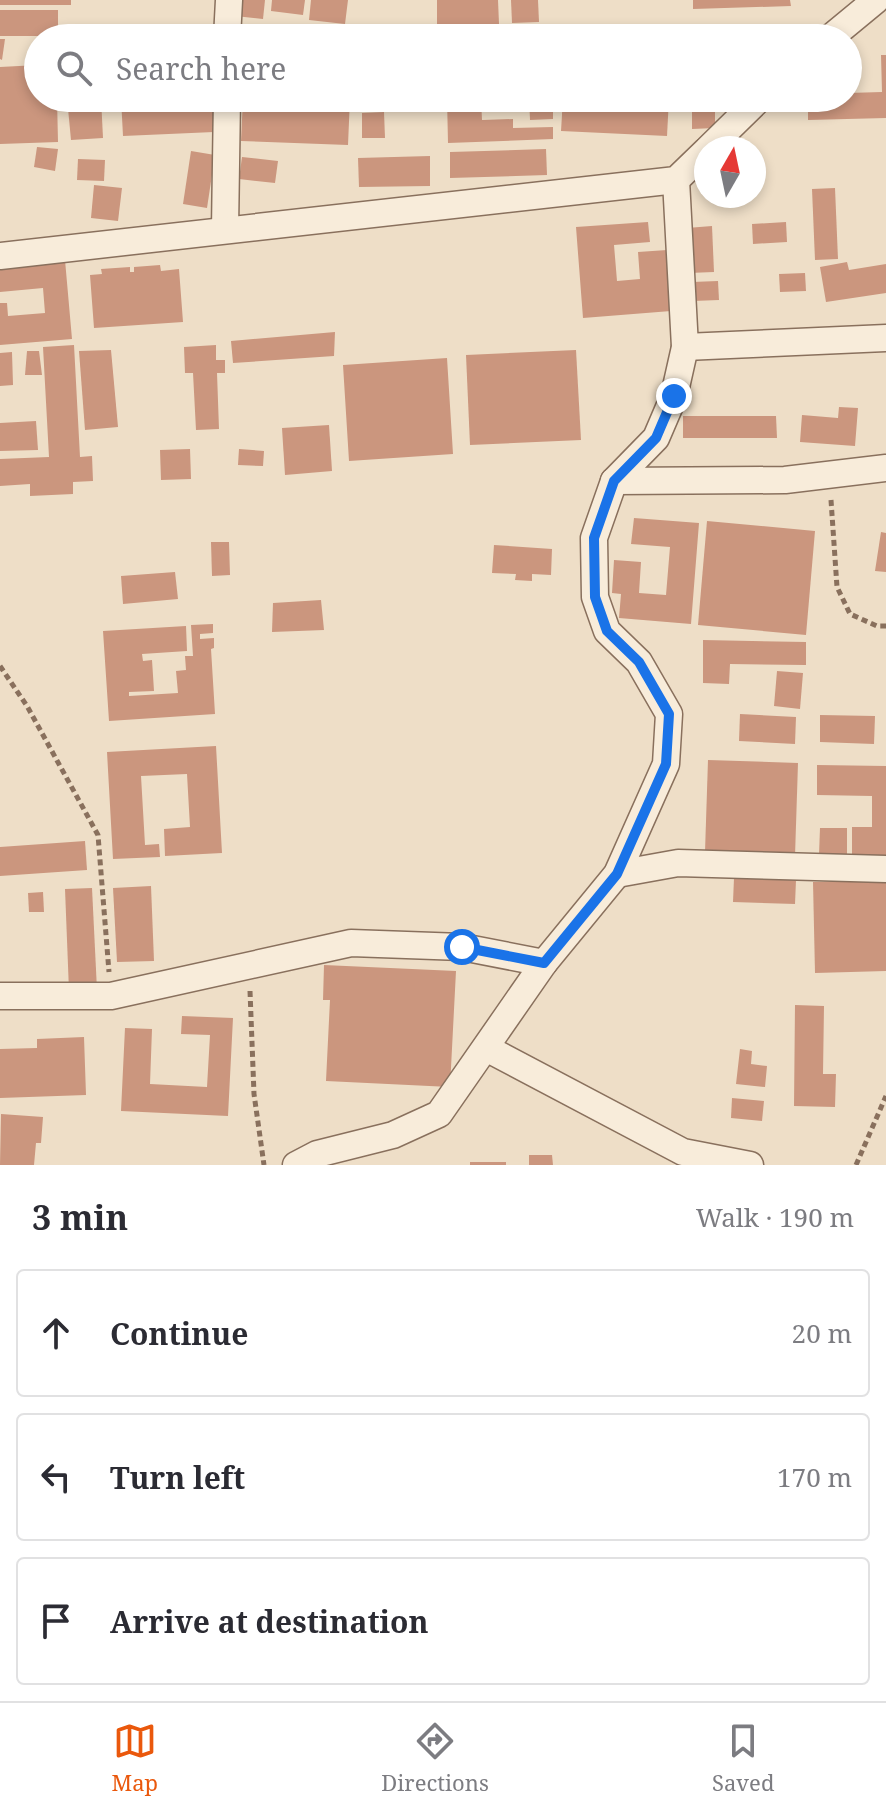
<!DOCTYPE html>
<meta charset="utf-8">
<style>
:root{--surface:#fff;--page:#f2f2f3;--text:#2b2b33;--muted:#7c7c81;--line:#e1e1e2;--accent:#ea580c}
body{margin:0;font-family:"Noto Serif",serif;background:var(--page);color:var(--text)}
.compass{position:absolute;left:694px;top:136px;width:72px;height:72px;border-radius:50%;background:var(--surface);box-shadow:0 4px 12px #0003;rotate:9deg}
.stop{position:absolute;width:24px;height:24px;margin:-18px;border:6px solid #1a73e8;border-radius:50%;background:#fff}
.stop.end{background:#1a73e8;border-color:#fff;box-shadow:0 2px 8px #0008}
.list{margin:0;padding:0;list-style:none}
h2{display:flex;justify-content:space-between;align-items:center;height:104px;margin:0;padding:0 32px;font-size:34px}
h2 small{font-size:26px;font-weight:400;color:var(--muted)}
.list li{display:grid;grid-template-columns:52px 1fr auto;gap:24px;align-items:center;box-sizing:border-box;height:128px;margin:0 16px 16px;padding:0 16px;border:2px solid var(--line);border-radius:8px}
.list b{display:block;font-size:30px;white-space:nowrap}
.list em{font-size:26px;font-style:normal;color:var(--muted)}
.icon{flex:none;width:44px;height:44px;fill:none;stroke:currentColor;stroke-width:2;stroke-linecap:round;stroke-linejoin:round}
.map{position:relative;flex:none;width:886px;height:1165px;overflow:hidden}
.search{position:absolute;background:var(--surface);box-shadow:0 4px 12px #0003;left:24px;right:24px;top:24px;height:88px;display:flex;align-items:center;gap:20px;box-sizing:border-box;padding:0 28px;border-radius:44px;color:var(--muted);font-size:30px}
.sheet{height:536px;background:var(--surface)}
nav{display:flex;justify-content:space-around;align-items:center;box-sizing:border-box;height:112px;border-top:2px solid var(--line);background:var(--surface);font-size:22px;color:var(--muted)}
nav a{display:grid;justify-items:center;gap:4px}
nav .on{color:var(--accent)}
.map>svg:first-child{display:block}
</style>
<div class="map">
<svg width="886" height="1165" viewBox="0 0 886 1165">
<rect width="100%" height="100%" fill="#eedec7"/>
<g fill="#cb967e">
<rect x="0" y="0" width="71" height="5"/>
<polygon points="236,0 265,0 263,19 235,16"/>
<polygon points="272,0 305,0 303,15 271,11"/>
<polygon points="311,0 348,0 345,24 309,20"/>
<polygon points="437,0 498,0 499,24 437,26"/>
<polygon points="511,0 538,0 539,22 512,23"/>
<polygon points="693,0 790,0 791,6 693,9"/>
<rect x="0" y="10" width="58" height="26"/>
<polygon points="788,27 789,38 695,38 694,30"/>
<polygon points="0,39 5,39 2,60 0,59"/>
<polygon points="881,55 886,55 886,118 808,120 808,98 848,98 848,93 882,92"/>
<polygon points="38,65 38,98 57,98 58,142 0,144 0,67"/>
<polygon points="67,98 101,98 103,138 71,140"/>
<polygon points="121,98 158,98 158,106 213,101 214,132 123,136"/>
<polygon points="243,98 272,98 272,109 325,111 325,98 350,98 348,145 241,141"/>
<rect x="357" y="98" width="28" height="7"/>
<polygon points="447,98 481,98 482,120 513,119 513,128 553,127 553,139 448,143"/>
<polygon points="529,98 553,98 553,119 530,120"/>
<polygon points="563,98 669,98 667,136 561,131"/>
<polygon points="692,98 715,98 715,128 692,129"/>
<polygon points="384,112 385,138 362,138 362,113"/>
<polygon points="37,147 58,149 55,171 34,167"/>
<polygon points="546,149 547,175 450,178 450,152"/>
<polygon points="191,151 215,155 207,208 183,204"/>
<polygon points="430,156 430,186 359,187 358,158"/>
<polygon points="242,157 278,161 275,183 239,179"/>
<polygon points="78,159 105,160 104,181 77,180"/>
<polygon points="94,185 122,188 118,221 91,218"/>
<polygon points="835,188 838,259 815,260 812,189"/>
<polygon points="648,222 650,242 614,245 617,281 640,279 638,252 667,250 671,311 583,318 576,227"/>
<polygon points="786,222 787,242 753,244 752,224"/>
<polygon points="712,226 714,272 689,273 687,228"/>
<polygon points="65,260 72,339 0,345 0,303 7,303 8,316 45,313 43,288 0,292 0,265"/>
<polygon points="847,262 849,270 886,264 886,293 826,302 820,267"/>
<polygon points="160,265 161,271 179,269 183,322 94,328 90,275 102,274 101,269 130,267 130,272 134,272 134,267"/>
<polygon points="805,273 806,291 780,292 779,274"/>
<polygon points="718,281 719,300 693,301 692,282"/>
<polygon points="335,332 334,356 233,363 231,341"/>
<polygon points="74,345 80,457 92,456 93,481 73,482 73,494 30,496 30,484 0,486 0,459 49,457 43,347"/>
<polygon points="216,345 216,360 225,360 225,373 217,373 219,429 196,430 193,373 185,373 184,347"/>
<polygon points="111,350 118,427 85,430 79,351"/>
<polygon points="576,350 581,440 470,445 466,355"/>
<polygon points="27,351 39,351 42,375 25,375"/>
<polygon points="12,352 13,385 0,386 0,353"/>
<polygon points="447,358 453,454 349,461 343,365"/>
<polygon points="839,407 858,408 855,446 800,442 802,415 838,418"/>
<polygon points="683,416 776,416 777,438 683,438"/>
<polygon points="36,421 38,450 0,451 0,423"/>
<polygon points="329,425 332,471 285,475 282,428"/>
<polygon points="190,449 191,479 161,480 160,450"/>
<polygon points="239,449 264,451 263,466 238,465"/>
<polygon points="634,518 699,523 691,624 619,618 621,594 612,593 614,560 641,562 639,593 666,595 670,547 631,544"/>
<polygon points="707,521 815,531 806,635 698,625"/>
<polygon points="881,532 886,533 886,572 875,571"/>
<polygon points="211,542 229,542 230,575 212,576"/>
<polygon points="494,545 552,549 551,575 532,574 532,581 515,580 516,574 492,573"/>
<polygon points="175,572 178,599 123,604 121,576"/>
<polygon points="321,600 324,630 272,632 273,603"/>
<polygon points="213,624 213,633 200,634 200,639 214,638 214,648 211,649 215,714 109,721 103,631 186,626 187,651 142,654 143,661 152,660 154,691 129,692 129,696 178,693 176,671 186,670 185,656 193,656 191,625"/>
<polygon points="703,640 806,642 806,665 730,664 729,684 703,683"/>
<polygon points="777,671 803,673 800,709 774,706"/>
<polygon points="740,714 796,717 795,744 739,741"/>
<polygon points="820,715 875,716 874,744 820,742"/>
<polygon points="216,746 222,853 165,856 164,829 190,827 187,774 141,776 145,845 159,844 160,857 113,859 107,752"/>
<polygon points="708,760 798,763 795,856 705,852"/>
<polygon points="817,765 886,766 886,856 852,855 852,827 872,827 872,796 817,795"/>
<polygon points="820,828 847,828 847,855 819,855"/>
<polygon points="85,841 87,870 0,876 0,847"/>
<polygon points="734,878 796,880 795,904 733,902"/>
<polygon points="886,880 886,971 815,973 813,882"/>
<polygon points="151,886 154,961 117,962 113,888"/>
<polygon points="92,888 97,990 69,991 65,889"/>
<polygon points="43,892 44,912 29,912 28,893"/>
<polygon points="324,965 456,971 450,1087 326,1081 330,1000 323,1000"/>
<polygon points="795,1005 824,1006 823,1074 836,1074 835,1107 794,1106"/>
<polygon points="182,1016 233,1018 228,1116 121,1111 125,1028 152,1029 150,1084 207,1087 210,1035 181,1034"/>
<polygon points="84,1037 86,1095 0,1098 0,1049 37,1048 37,1039"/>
<polygon points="740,1049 752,1051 751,1064 767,1066 765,1087 736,1084"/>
<polygon points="732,1098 764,1101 762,1121 731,1118"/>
<polygon points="1,1114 43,1117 41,1143 36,1143 34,1165 0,1165"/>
<polygon points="529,1155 552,1155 553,1165 529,1165"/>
<rect x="470" y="1162" width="36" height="3"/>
</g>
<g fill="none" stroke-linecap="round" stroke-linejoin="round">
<g stroke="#89705d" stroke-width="29">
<g id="minor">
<polyline points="227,38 229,0"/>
<polyline points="830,38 876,0"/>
<polyline points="709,148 760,98"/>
<polyline points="225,229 227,98"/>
<polyline points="0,256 676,180 706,151"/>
<polyline points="685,347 886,338"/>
<polyline points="614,481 785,480 886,468"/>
<polyline points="617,874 678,863 886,869"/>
<polyline points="0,996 111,996 351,943 462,947 544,963"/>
<polyline points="486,1048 683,1152 750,1165"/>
<polyline points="296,1165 317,1154 393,1135 439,1114 544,963 617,874 666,764 669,714 639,662 607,631 595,597 594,538 614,481 656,438 674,396 685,347 676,180"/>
</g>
</g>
<g stroke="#89705d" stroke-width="5" stroke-dasharray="6 4" stroke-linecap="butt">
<polyline points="831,500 837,587 850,614 877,626 886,626"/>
<polyline points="0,666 27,706 98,835 109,972"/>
<polyline points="250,991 254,1094 264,1165"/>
<polyline points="856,1165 886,1096"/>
</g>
<use href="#minor" stroke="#f8ecda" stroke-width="26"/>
</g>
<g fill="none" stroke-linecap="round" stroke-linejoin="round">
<polyline stroke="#1a73e8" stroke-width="10" points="462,947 544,963 617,874 666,764 669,714 639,662 607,631 595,597 594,538 614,481 656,438 674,396"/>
</g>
</svg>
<svg class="compass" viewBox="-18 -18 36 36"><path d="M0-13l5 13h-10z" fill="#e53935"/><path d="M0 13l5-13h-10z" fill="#7c7c81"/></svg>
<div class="stop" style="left:462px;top:947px"></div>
<div class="stop end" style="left:674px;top:396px"></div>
<div class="search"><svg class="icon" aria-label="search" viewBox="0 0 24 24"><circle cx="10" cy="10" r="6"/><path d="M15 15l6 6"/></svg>Search here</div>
</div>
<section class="sheet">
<h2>3 min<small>Walk · 190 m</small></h2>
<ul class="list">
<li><svg class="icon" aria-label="ahead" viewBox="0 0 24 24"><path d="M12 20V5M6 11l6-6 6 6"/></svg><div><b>Continue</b></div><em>20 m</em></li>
<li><svg class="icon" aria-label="left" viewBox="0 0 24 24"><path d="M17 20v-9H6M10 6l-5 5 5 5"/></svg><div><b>Turn left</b></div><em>170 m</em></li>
<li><svg class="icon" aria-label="arrive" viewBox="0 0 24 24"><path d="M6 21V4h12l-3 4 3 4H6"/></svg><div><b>Arrive at destination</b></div></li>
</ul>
</section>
<nav>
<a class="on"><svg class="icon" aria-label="map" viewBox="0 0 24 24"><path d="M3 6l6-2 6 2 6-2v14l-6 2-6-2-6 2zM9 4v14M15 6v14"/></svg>Map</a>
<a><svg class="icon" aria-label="directions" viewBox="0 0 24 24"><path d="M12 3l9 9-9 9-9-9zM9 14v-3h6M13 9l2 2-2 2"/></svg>Directions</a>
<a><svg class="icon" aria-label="saved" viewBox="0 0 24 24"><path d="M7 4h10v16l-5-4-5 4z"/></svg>Saved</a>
</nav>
